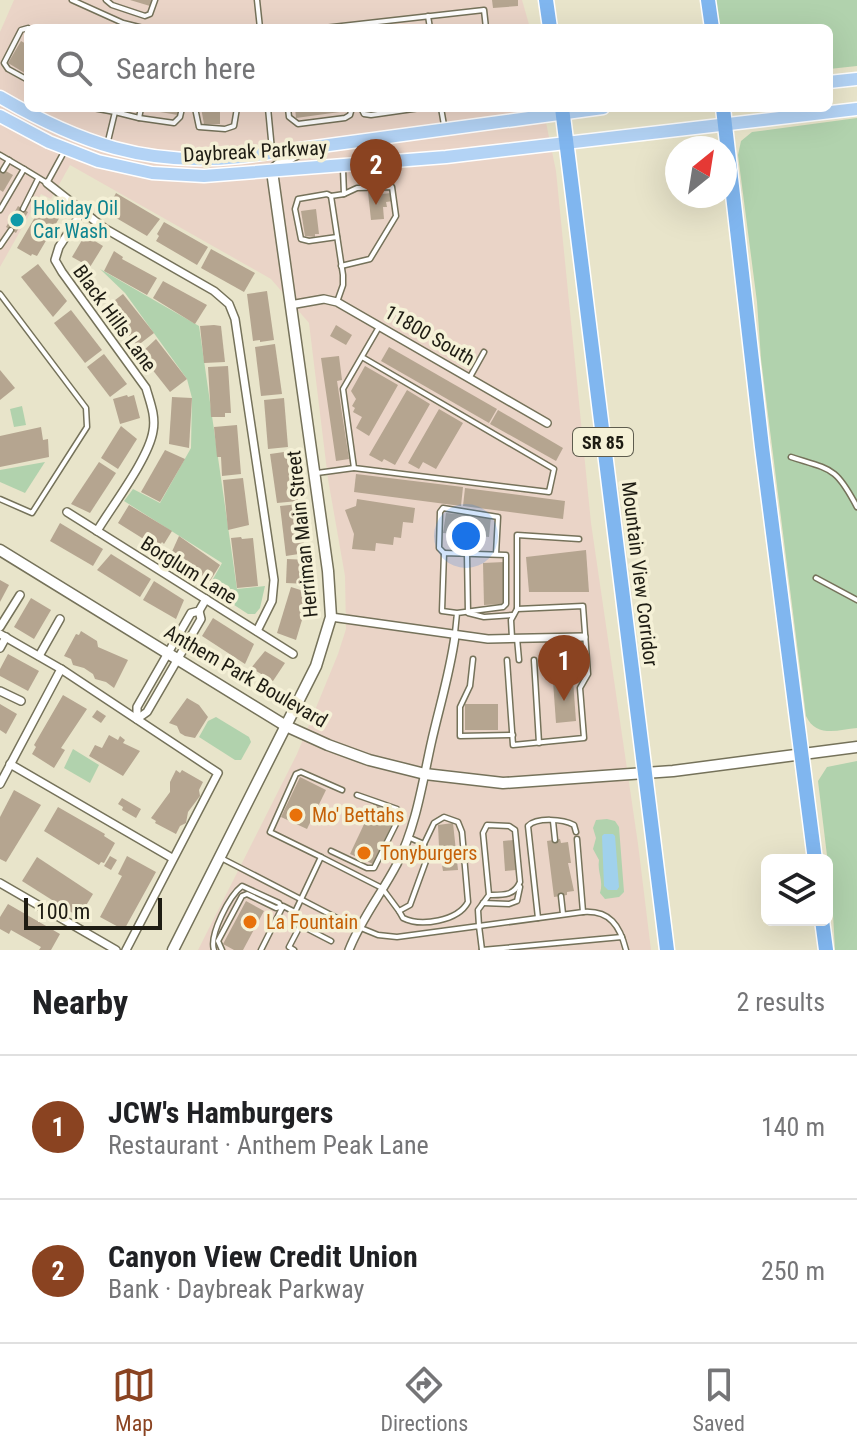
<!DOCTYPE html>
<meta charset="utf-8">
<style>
:root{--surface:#fff;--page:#f2f2f2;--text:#202124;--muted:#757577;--line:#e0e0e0;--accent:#8a4321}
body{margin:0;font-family:"Roboto Condensed",sans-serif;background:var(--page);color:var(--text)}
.controls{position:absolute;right:24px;bottom:24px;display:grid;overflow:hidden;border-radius:12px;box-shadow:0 8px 32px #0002}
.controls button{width:72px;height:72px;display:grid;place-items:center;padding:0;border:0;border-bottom:2px solid var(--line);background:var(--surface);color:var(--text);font:40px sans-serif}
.compass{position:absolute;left:665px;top:136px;width:72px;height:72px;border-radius:50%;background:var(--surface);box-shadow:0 8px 32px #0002;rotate:30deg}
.scale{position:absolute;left:24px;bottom:20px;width:138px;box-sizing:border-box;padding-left:8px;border:4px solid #1e1c13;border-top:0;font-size:22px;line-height:28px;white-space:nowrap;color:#1e1c13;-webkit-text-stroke:6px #f5f1d7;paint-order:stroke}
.you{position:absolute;left:466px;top:536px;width:28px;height:28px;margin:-20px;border:6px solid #fff;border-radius:50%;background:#1a73e8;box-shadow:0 0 0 12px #1a73e833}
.badge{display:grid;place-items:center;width:52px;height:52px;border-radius:50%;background:var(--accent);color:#fff;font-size:26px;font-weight:700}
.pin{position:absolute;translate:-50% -66px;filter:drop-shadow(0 2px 4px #0008)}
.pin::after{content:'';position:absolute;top:42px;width:28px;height:24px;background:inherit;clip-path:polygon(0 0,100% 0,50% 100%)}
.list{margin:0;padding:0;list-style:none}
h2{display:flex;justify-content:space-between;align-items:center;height:104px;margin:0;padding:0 32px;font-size:34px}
h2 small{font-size:26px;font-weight:400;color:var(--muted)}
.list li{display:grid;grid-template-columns:52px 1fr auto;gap:24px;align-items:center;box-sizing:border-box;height:144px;padding:0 32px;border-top:2px solid var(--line)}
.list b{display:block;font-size:30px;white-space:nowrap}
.list p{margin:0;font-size:26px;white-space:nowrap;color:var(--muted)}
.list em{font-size:26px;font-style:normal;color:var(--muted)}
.icon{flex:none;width:44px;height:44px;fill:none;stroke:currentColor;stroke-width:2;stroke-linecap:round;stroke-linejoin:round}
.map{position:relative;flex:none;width:857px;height:950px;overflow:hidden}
.search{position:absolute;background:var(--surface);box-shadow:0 8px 32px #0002;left:24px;right:24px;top:24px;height:88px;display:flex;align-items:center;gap:20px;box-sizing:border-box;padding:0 28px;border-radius:12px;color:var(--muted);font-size:30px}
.sheet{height:392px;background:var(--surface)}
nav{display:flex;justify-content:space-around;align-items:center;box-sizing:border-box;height:112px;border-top:2px solid var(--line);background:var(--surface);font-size:22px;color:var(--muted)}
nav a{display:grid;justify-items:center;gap:4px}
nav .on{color:var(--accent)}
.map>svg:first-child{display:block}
</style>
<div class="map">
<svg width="857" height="950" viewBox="0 0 857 950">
<rect width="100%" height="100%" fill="#e8e4ca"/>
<polygon fill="#ead4c7" points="14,0 522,0 530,28 28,28 28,108 543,108 556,171 591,523 638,844 651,950 198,950 297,754 338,654 346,629 345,576 328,479 309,323 271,279 70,165 51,199 41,194 0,267 0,32"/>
<g fill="#b1d2ad">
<polygon points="715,0 857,0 857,66 829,69 829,28 719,28"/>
<path d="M857,118V728C838,730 816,738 806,716L761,359L757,302L738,155L741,141L752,132Z"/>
<polygon points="100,269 199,326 237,589 265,586 260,608 255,614 248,614 208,588 222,563 124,501 133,489 160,503 191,448 192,398 187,379 125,293"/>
<polygon points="22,406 26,425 14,427 10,409"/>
<polygon points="45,462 25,493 0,482 0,470"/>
<polygon points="216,717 249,737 251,742 241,760 235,760 199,737 208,721"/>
<polygon points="73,749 99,765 90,783 64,768"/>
<polygon points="857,761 857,950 835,950 832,897 818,781 827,767"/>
<path d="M607,819L615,821L619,827L624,892L619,897L605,899L600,893C604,881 597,872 599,860L593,849L596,838L593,828L596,820Z"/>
</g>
<polygon fill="#a0d1ec" points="604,834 613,834 615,836 619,887 617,890 608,890 604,886 602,836"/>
<g fill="#b5a590">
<polygon points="130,0 152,0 150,6"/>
<polygon points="492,0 518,0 518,6 493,8"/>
<polygon points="21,41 28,45 28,75 8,63"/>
<polygon points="161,108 179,108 178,115 160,112"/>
<polygon points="201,108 220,108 220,124 204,124"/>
<polygon points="295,108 347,108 347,111 296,118"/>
<polygon points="0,168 13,175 3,192 0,190"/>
<polygon points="381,190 381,194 392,193 393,201 386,202 387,207 383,207 384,219 371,220 368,192"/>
<polygon points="116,193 160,219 147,236 106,212"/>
<polygon points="42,205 61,215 37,256 32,254 31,256 17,248"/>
<polygon points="18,206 28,212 16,233 6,227"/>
<polygon points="316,209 319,234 315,234 315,237 305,236 301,211"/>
<polygon points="164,222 208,247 197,265 156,241 159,236 157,234"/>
<polygon points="85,235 103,246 90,267 72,257"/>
<polygon points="211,249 255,273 244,292 201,268"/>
<polygon points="114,251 123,257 122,259 157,278 147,295 104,271"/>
<polygon points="38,264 67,301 53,317 21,277"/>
<polygon points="163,281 207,305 195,324 153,298"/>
<polygon points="267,291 274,340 260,342 260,340 253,341 247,294"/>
<polygon points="123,294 154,333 137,346 106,307"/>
<polygon points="71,310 102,350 85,363 54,323"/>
<polygon points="214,325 221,326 225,362 204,363 200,326"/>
<polygon points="336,325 352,335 346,345 330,336"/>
<polygon points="156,339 187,379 170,392 140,354"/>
<polygon points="275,344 282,394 261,396 255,347"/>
<polygon points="389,347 497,409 489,423 381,361"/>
<polygon points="104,354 127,384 110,397 87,367"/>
<polygon points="339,356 342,380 337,381 349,459 336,461 321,358"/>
<polygon points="228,366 231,413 225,413 225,417 211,417 208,367"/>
<polygon points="365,366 398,385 369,436 356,428 362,417 353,412 355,408 352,406 356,399 351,391"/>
<polygon points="0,370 15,388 0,400"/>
<polygon points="407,390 430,404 395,465 384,459 382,462 369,455"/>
<polygon points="127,395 128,397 134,395 140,418 120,424 113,399"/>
<polygon points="172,397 192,398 189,448 169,444"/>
<polygon points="284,398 288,447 268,449 264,400"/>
<polygon points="439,409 463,423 436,469 423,462 419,469 408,463"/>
<polygon points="498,410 563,448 556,461 490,424"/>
<polygon points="237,425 241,474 222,476 221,457 217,457 214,427"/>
<polygon points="121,426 137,439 118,469 101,458"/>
<polygon points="41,427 43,440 48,439 49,457 0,467 0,436"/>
<polygon points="165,450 185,459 160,502 141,492"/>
<polygon points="291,451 298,501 277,503 270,454"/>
<polygon points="99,462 116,473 90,513 71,504"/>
<polygon points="356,474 463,487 461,506 354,492"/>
<polygon points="243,478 249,525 228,530 223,480"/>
<polygon points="465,488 565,501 563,519 463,506"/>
<polygon points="357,499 415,508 413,523 403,522 401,538 394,537 393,545 376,543 375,551 352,549 354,534 345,510 356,506"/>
<polygon points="299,504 305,553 286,556 280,506"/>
<polygon points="129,505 172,531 164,544 162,542 158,548 118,523"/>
<polygon points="446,513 491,517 489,537 443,533"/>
<polygon points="60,523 103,549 93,566 50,541"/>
<polygon points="179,536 220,565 210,581 170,556"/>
<polygon points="241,537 242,539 253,538 258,586 237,588 231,538"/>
<polygon points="586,550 589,592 529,592 526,557"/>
<polygon points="111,554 151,579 140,597 97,570"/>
<polygon points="287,559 309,560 308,584 286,583"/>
<polygon points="504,562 504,604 484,605 483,563"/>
<polygon points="0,580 9,585 0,602"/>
<polygon points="154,581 184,600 176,619 143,600"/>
<polygon points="291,587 310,593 296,640 277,633"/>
<polygon points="31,598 51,610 34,639 14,627"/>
<polygon points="213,618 254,644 245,664 202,636"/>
<polygon points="81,631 97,641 98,647 128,660 114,688 106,682 95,679 93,674 84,668 73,665 71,659 64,656 76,634 79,635"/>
<polygon points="265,651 285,663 273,681 251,668"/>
<polygon points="8,654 39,671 28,691 0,676 0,669"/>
<polygon points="573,680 576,721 556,723 553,681"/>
<polygon points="63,695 87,709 61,748 65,750 54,768 32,754 36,747 34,745"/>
<polygon points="187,698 199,705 208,717 195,738 185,736 180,733 177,726 169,723"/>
<polygon points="0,704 17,714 6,734 0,730"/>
<rect x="465" y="704" width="33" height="26"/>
<polygon points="97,710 106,716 101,723 92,717"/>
<polygon points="109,735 118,740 120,736 125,740 123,743 140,751 123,776 89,756 95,745 102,748"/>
<polygon points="176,770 180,773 182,770 203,782 199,790 200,796 188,812 186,823 180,826 176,834 155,823 156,821 151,818 170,792 170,782"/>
<polygon points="300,777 326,790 307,829 281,817"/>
<polygon points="14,790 41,805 6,862 0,859 0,817"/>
<polygon points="122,798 141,809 136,818 122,810 123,807 118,804"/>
<polygon points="374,803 397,814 373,864 350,854"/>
<polygon points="58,807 105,834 104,836 115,843 104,863 101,862 99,865 44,831"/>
<polygon points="453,823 458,870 443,871 439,847 438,825"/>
<polygon points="560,839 561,843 568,842 571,863 568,863 574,891 567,892 567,895 554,897 547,841"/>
<polygon points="514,840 516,870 505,871 503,841"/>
<polygon points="110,856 117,860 111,870 104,866"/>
<polygon points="127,856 156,872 124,930 100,917 122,876 118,874"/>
<polygon points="37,857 93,894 79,917 22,881"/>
<polygon points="246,901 264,911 243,950 234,950 223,944"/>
<polygon points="8,904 60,934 51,950 39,950 41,947 11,930 9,934 0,929 0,917"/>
</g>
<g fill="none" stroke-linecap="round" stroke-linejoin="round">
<g stroke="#75725a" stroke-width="7">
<g id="lane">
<polyline points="72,0 123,23 143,28"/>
<polyline points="106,0 112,5 145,16 150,14 155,0"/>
<polyline points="257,0 260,28"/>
<polyline points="428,16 430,28"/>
<polyline points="28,28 21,30 4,63 8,69 28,80"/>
<polyline points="324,28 484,10 486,28"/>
<polyline points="93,108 115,112 116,108"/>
<polyline points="195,108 199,127 225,129 234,126 237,108"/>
<polyline points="268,108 272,150"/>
<polyline points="288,108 289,117 298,124 345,118 350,115 352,108"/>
<polyline points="361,108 364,114 371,115 420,108"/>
<polyline points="441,108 444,125"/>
<polyline points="139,118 174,123 180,117 182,108"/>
<polyline points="108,141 115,112 139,118 141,108"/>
<polyline points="0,155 24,169"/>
<polyline points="3,170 9,160"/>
<polyline points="331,196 327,194 298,199 295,209 301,239 309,241 337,237"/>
<polyline points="23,209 38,179"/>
<polyline points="0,210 24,169 47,183 64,152"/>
<polyline points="0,246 11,230"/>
<polyline points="341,266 370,259 396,216 392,187 357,188 344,194"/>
<polyline points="0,294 86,408 87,427 32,513 0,499"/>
<polyline points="337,302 343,285 343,275 331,196 344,194 343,169"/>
<polyline points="362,357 554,469 549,492 354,468 343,389 379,327"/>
<polyline points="470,377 484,352"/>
<path d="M791,457C832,470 836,467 857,507"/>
<polyline points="317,473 354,468"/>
<polyline points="444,553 439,548 440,512 443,508 498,517 496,554"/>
<polyline points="467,554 468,613 484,617 513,615"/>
<polyline points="816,578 857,600"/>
<polyline points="455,633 457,613 442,611 444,553 506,555 506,604 503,607 457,613"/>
<polyline points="512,638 511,620 517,609 517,535 579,539"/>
<polyline points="517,638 519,660"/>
<polyline points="473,659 470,686 460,707 460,736 513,735"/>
<polyline points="507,660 513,745 584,738 580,688 588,674 583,606 517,609"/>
<polyline points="534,660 539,743"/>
<polyline points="553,821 555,840"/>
<polyline points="577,839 583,912"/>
<polyline points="331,851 367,868 374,868 400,816 397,809 357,795"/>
<polyline points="321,857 270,832 296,774 301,772 342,790"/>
<polyline points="221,858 339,919 378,935 397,937 479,926 482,950"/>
<path d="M489,895C503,895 514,896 520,882L515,830L509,826L487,825L483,833L489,895L478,910L479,926L583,912C610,910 620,926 626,950"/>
<polyline points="561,896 563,914"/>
<polyline points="483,903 509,904 517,901 520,887"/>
<path d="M399,911L403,918C421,927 458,921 468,902L462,832L458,822L444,817L434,823L424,844"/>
<path d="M538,918L528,826C537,817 563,819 574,825L576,832"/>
<polyline points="331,941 300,925 295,912 321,857 382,888 399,911 410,905 426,861 424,844 410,838"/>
<path d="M214,950C209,935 229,896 242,886L279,903L282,908"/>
<polyline points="222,950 218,941 242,896 247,894 276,908 280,907"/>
<polyline points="261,950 283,906 295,912"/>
<polyline points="294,950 289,947 300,926"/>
<polyline points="482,950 622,937"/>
</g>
</g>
<g stroke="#75725a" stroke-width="10">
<g id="street">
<polyline points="47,183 104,228 214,291 229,304 235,319 274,580 272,601 257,631"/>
<path d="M82,212L59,247L55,260L62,272L146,388C150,402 156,416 153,431C149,458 112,506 97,531"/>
<polyline points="290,305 324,299 337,302 547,423"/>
<polyline points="67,512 293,654"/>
<polyline points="331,617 488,639 584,637"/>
<polyline points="0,627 20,595"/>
<polyline points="0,634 61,669 218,773 126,950"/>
<polyline points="0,648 6,637"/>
<polyline points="39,656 60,619"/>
<polyline points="0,691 21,701"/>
<polyline points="137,719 137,707 191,613 199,611 206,599"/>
<polyline points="137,719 147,712 201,619 199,611"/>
<polyline points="10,764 172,858"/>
<polyline points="0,784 61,669"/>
<polyline points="0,883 116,950"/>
<path d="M349,950C361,919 382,893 397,864C416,826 422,785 431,744C439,708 450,673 455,636"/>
</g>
</g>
<g stroke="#75725a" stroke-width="13">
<g id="secondary">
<polyline points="0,550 286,726 328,745 369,760 425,774 503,783 673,771 857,747"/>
<path d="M173,950L316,666L331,617L328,571L272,171C282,160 291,158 302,150"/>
</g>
</g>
<g stroke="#fff" stroke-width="15">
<g id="primary">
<polyline points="829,82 857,79"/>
<path d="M0,97C79,143 147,167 240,157L603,108"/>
<polyline points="0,116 49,142 98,161 152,173 204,176 446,157 857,109"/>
</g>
</g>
<g stroke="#fff" stroke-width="17">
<g id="highway">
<polyline points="546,0 550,28"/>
<polyline points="708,0 712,28"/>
<polyline points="562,108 667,950"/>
<polyline points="723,108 762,447 815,860"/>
<polyline points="822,920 826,950"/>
</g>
</g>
<use href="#lane" stroke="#fff" stroke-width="4"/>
<use href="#street" stroke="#fff" stroke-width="7"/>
<use href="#secondary" stroke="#fff" stroke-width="10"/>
<use href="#primary" stroke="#b3d3f5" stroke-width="12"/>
<use href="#highway" stroke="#80b6ef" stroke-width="14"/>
</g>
<circle fill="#0f9aa8" stroke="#f5f1d7" stroke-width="3" cx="17" cy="220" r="8"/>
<g fill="#e8710a" stroke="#f5f1d7" stroke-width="3">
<circle cx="296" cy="815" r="8"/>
<circle cx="364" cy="853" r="8"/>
<circle cx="250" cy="922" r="8"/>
</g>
<g text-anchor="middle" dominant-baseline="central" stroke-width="7" stroke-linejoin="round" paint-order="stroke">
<rect fill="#f5f1d7" stroke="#5e5c4e" stroke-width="2" x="573" y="428" width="60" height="28" rx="6"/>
<g font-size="18" font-weight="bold" fill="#1e1c13">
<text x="603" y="442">SR 85</text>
</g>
<g font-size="20" fill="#1e1c13" stroke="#f5f1d7">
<text transform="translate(255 151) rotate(-3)">Daybreak Parkway</text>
<text transform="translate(115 318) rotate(54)">Black Hills Lane</text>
<text transform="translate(430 335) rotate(30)">11800 South</text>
<text transform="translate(302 534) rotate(-96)">Herriman Main Street</text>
<text transform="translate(189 570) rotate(32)">Borglum Lane</text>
<text transform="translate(640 574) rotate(83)">Mountain View Corridor</text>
<text transform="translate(246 676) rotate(30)">Anthem Park Boulevard</text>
</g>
<g font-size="20" fill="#0d838f" stroke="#f5f1d7" text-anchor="start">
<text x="33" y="208">Holiday Oil<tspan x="33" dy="23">Car Wash</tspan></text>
</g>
<g font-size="20" fill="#c56008" stroke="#f5f1d7" text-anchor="start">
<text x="312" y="815">Mo' Bettahs</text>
<text x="380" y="853">Tonyburgers</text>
<text x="266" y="922">La Fountain</text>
</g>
</g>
</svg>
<div class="controls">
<button><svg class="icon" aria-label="layers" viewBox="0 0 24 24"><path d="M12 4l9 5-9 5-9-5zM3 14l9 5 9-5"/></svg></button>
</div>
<svg class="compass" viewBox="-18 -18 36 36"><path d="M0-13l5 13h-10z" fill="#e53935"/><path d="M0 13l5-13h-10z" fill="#757577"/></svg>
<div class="scale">100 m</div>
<div class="you"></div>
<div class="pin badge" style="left:564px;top:701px">1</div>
<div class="pin badge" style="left:376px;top:205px">2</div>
<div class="search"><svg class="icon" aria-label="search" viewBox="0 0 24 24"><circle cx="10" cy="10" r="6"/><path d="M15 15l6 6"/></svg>Search here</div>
</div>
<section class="sheet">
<h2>Nearby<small>2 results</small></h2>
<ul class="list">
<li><span class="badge">1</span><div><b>JCW's Hamburgers</b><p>Restaurant · Anthem Peak Lane</p></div><em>140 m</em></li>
<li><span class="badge">2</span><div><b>Canyon View Credit Union</b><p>Bank · Daybreak Parkway</p></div><em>250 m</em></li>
</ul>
</section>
<nav>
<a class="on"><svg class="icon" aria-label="map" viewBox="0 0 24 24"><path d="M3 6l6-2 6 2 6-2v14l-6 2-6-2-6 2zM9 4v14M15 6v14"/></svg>Map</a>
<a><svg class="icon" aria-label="directions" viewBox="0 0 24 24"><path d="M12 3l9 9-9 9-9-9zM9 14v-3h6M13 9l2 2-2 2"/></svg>Directions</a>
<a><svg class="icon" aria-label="saved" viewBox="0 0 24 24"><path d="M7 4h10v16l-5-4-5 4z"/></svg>Saved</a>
</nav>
